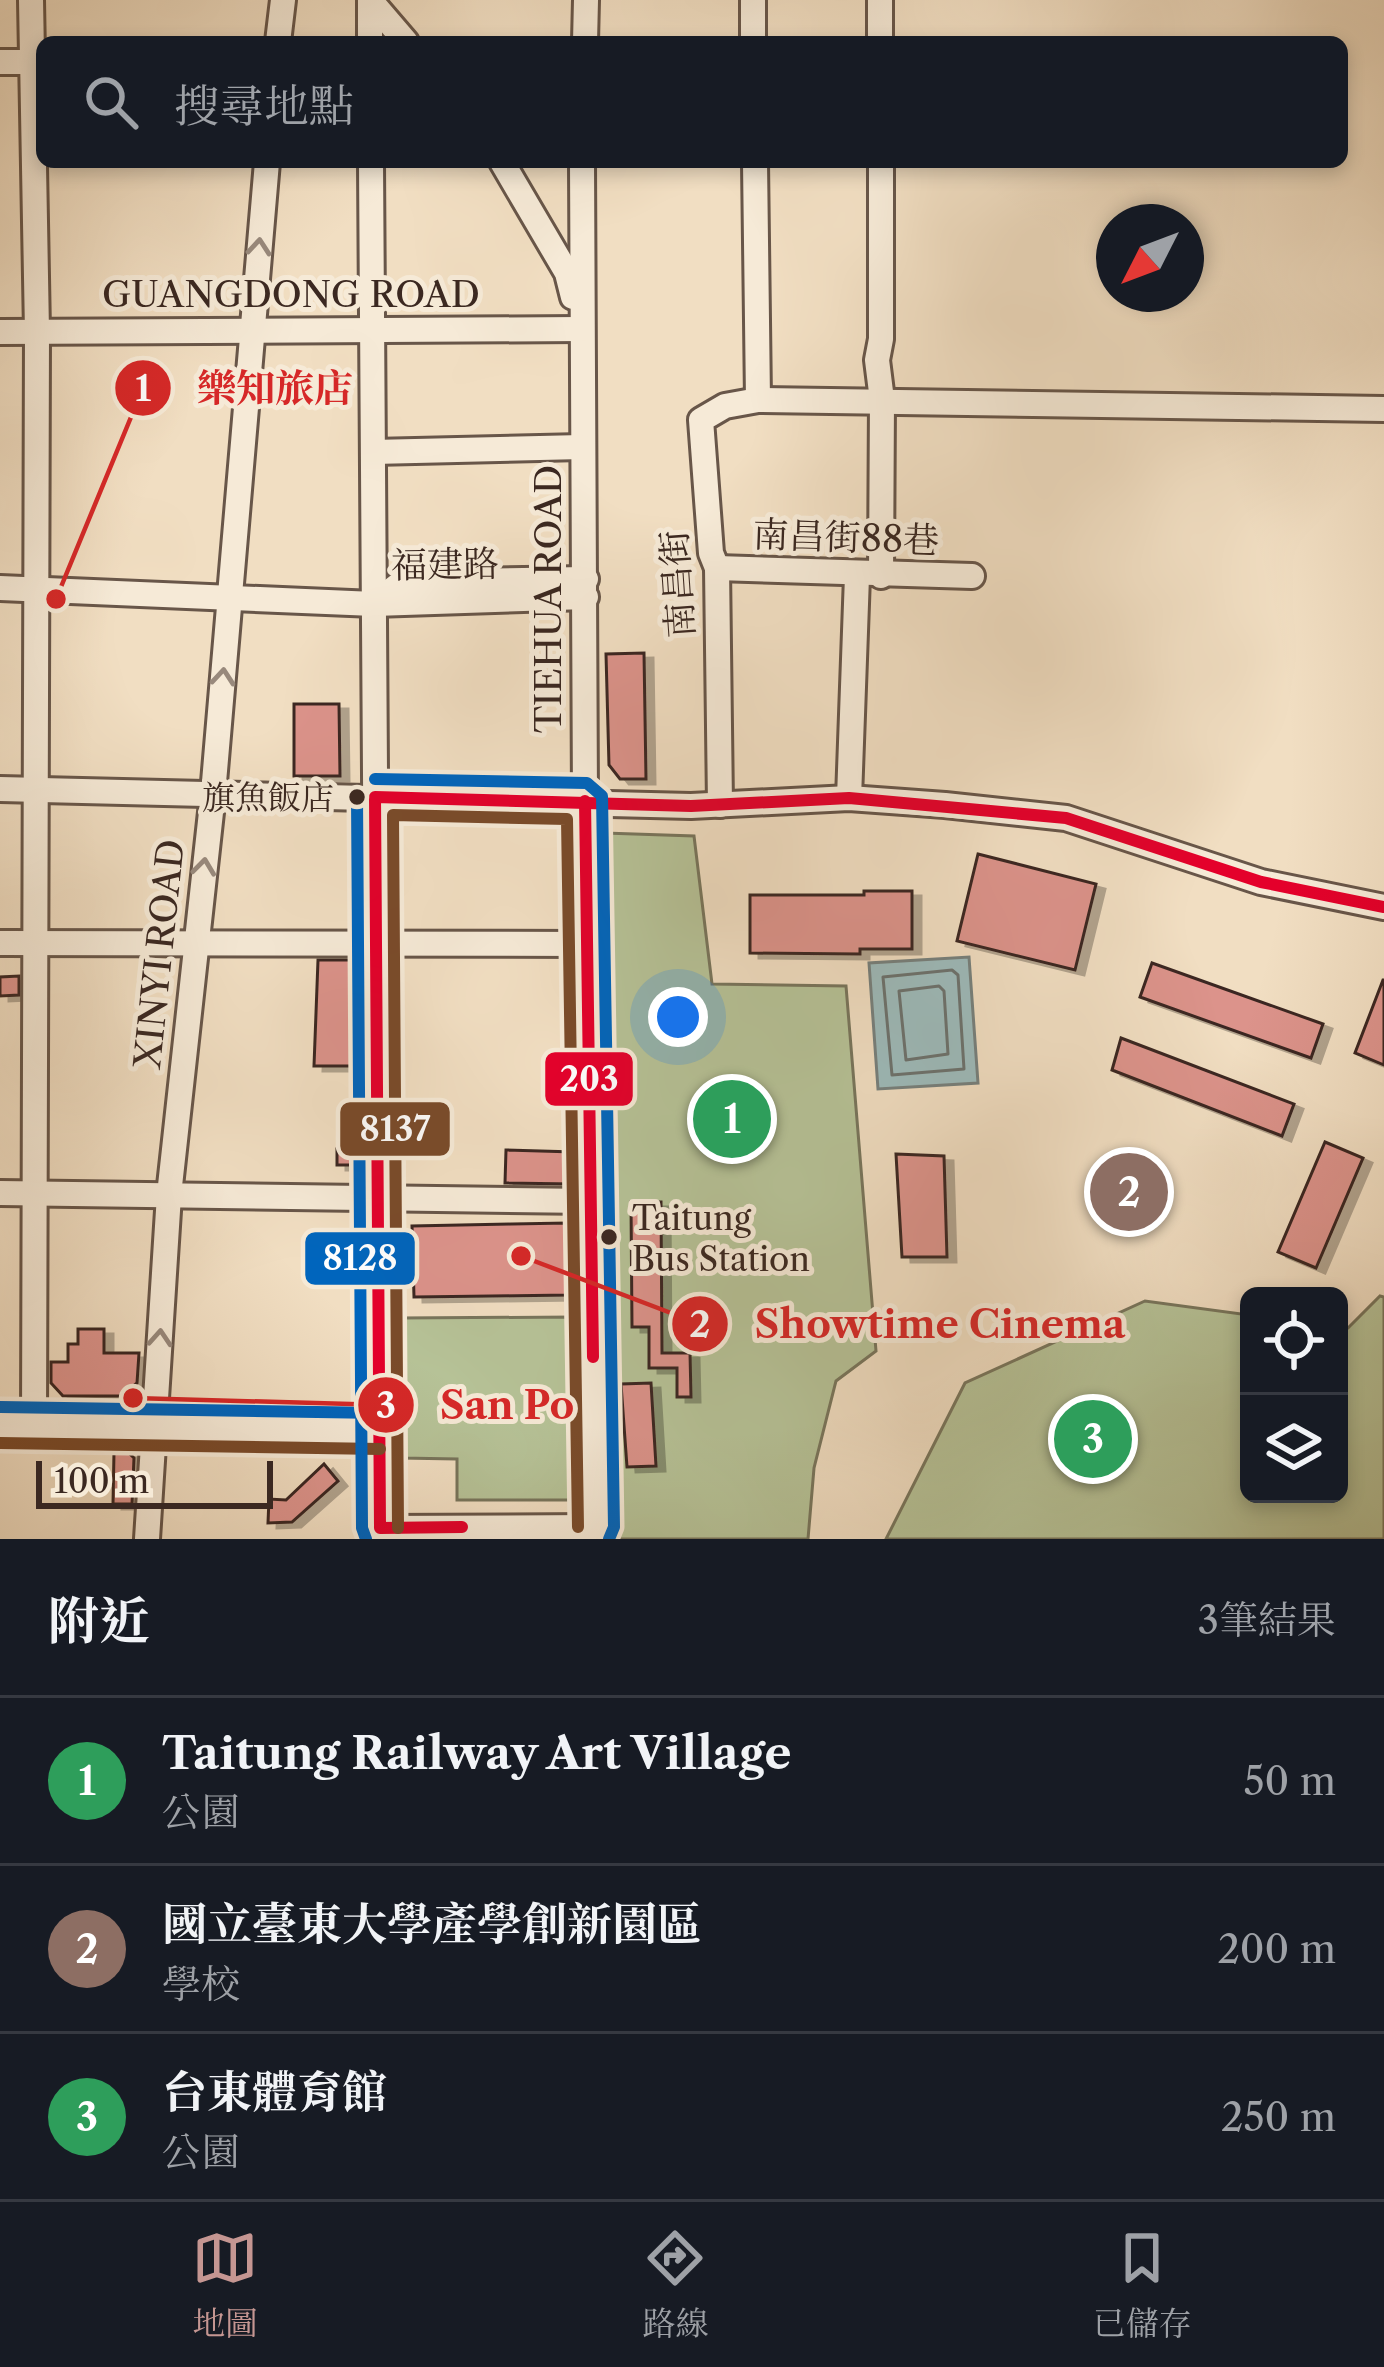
<!DOCTYPE html>
<html lang="zh-TW">
<meta charset="utf-8">
<style>
:root{--surface:#171b24;--page:#20242c;--text:#f1f3f6;--muted:#9ea1a6;--line:#363941;--accent:#c59692}
body{margin:0;font-family:"Libre Caslon Text","Noto Serif TC",serif;background:var(--page);color:var(--text)}
.controls{position:absolute;right:36px;bottom:36px;display:grid;overflow:hidden;border-radius:18px;box-shadow:0 6px 18px #0003}
.controls button{width:108px;height:108px;display:grid;place-items:center;padding:0;border:0;border-bottom:3px solid var(--line);background:var(--surface);color:var(--text);font:60px sans-serif}
.compass{position:absolute;left:1096px;top:204px;width:108px;height:108px;border-radius:50%;background:var(--surface);box-shadow:0 6px 18px #0003;rotate:228deg}
.scale{position:absolute;left:36px;bottom:30px;width:237px;box-sizing:border-box;padding-left:12px;border:6px solid #3b2821;border-top:0;font-size:33px;line-height:42px;white-space:nowrap;color:#3b2821;-webkit-text-stroke:9px #f6ead7;paint-order:stroke}
.you{position:absolute;left:678px;top:1017px;width:42px;height:42px;margin:-30px;border:9px solid #fff;border-radius:50%;background:#1a73e8;box-shadow:0 0 0 18px #1a73e833}
.badge{display:grid;place-items:center;width:78px;height:78px;border-radius:50%;background:var(--accent);color:#fff;font-size:39px;font-weight:700}
.pin{position:absolute;translate:-50% -50%;border:6px solid #fff;box-shadow:0 3px 12px #0006}
.list{margin:0;padding:0;list-style:none}
h2{display:flex;justify-content:space-between;align-items:center;height:156px;margin:0;padding:0 48px;font-size:51px}
h2 small{font-size:39px;font-weight:400;color:var(--muted)}
.list li{display:grid;grid-template-columns:78px 1fr auto;gap:36px;align-items:center;box-sizing:border-box;height:168px;padding:0 48px;border-top:3px solid var(--line)}
.list b{display:block;font-size:45px;white-space:nowrap}
.list p{margin:0;font-size:39px;white-space:nowrap;color:var(--muted)}
.list em{font-size:39px;font-style:normal;color:var(--muted)}
.icon{flex:none;width:66px;height:66px;fill:none;stroke:currentColor;stroke-width:2;stroke-linecap:round;stroke-linejoin:round}
.map{position:relative;flex:none;width:1384px;height:1539px;overflow:hidden}
.search{position:absolute;background:var(--surface);box-shadow:0 6px 18px #0003;left:36px;right:36px;top:36px;height:132px;display:flex;align-items:center;gap:30px;box-sizing:border-box;padding:0 42px;border-radius:18px;color:var(--muted);font-size:45px}
.sheet{height:660px;background:var(--surface)}
nav{display:flex;justify-content:space-around;align-items:center;box-sizing:border-box;height:168px;border-top:3px solid var(--line);background:var(--surface);font-size:33px;color:var(--muted)}
nav a{display:grid;justify-items:center;gap:6px}
nav .on{color:var(--accent)}
.map>svg:first-child{display:block}
</style>
<div class="map">
<svg width="1384" height="1539" viewBox="0 0 1384 1539">
<defs>
<filter id="shadow"><feDropShadow dx="9" dy="5" stdDeviation="0" flood-color="#0004"/></filter>
</defs>
<rect width="100%" height="100%" fill="#f1dec2"/>
<filter id="stains"><feTurbulence type="fractalNoise" baseFrequency=".00167" numOctaves="4"/><feColorMatrix values="0 0 0 0 .2 0 0 0 0 .09 0 0 0 0 .02 0 0 0 .5 -.17"/></filter>
<radialGradient id="worn" r=".72"><stop offset=".6" stop-color="#630" stop-opacity="0"/><stop offset="1" stop-color="#630" stop-opacity=".3"/></radialGradient>
<g fill="#b6c297" stroke="#78755c" stroke-width="3">
<polygon points="604,833 694,836 712,984 846,986 876,1351 836,1381 814,1468 808,1539 610,1539"/>
<polygon points="1380,1296 1384,1297 1384,1539 886,1539 965,1383 1145,1301 1249,1315 1249,1494 1339,1494 1339,1327 1348,1328"/>
<polygon points="575,1317 576,1500 457,1500 457,1459 401,1458 400,1318"/>
</g>
<polygon fill="#9dbbbb" stroke="#76807d" stroke-width="3" points="969,957 978,1083 878,1089 869,963"/>
<g fill="none" stroke-linecap="round" stroke-linejoin="round">
<g stroke="#6c726e" stroke-width="3">
<polygon points="952,970 958,975 964,1069 892,1075 883,977"/>
<polygon points="939,986 944,991 948,1054 906,1060 899,991"/>
</g>
</g>
<g fill="#dc938b" stroke="#3b2821" stroke-width="3" filter="url(#shadow)">
<polygon points="644,653 646,779 620,779 609,765 606,654"/>
<polygon points="294,704 339,704 340,776 294,776"/>
<polygon points="978,854 1096,884 1075,970 957,941"/>
<polygon points="864,891 912,891 912,949 860,949 860,954 750,953 750,895 864,895"/>
<polygon points="318,960 358,960 358,1066 314,1066"/>
<polygon points="1152,963 1323,1024 1311,1058 1140,997"/>
<polygon points="19,976 19,995 0,996 0,977"/>
<polygon points="1383,980 1384,980 1384,1065 1355,1053"/>
<polygon points="1121,1038 1294,1104 1282,1136 1112,1070"/>
<polygon points="1325,1142 1363,1158 1316,1268 1278,1252"/>
<polygon points="359,1148 359,1165 337,1165 337,1149"/>
<polygon points="506,1150 574,1152 574,1184 505,1183"/>
<polygon points="896,1154 944,1156 947,1257 902,1257"/>
<polygon points="631,1202 661,1202 662,1353 690,1353 691,1397 677,1397 677,1368 649,1368 649,1327 632,1327"/>
<polygon points="567,1223 569,1295 414,1297 412,1226"/>
<polygon points="78,1329 104,1329 104,1353 139,1353 137,1383 121,1396 63,1396 51,1383 51,1362 68,1362 68,1344 78,1344"/>
<polygon points="651,1383 656,1466 627,1467 621,1384"/>
<polygon points="114,1452 129,1453 134,1458 132,1504 113,1504"/>
<polygon points="324,1464 338,1481 292,1522 268,1523 269,1499 286,1500"/>
</g>
<g fill="none" stroke-linecap="round" stroke-linejoin="round">
<g stroke="#685649" stroke-width="30">
<g id="minor">
<polyline points="31,0 37,332 34,1425"/>
<polyline points="370,0 406,42"/>
<polyline points="370,0 370,42"/>
<polyline points="753,0 753,42"/>
<polyline points="880,0 880,42"/>
<polyline points="278,42 283,0"/>
<polyline points="585,42 586,0"/>
<polyline points="0,62 42,62"/>
<polyline points="371,162 380,1539"/>
<polyline points="502,162 567,273 573,297"/>
<polyline points="582,162 585,801 596,1539"/>
<polyline points="755,162 758,400"/>
<polyline points="881,162 881,339 877,360 882,400 881,576"/>
<polyline points="0,332 582,329"/>
<polyline points="373,452 582,447"/>
<polyline points="717,568 972,576"/>
<polyline points="0,588 374,604 586,597"/>
<polyline points="374,604 402,582 586,579"/>
<polyline points="0,789 691,806 849,798 945,805 1066,818 1261,882 1384,907"/>
<polyline points="849,798 857,576"/>
<polyline points="720,805 717,568 711,553 701,420 725,406 758,400 1384,409"/>
<polyline points="0,943 587,944"/>
<polyline points="0,1193 591,1201"/>
<polyline points="0,1425 380,1431"/>
<polyline points="380,1528 596,1527"/>
<polyline points="147,1539 169,1195 213,794 267,162"/>
</g>
</g>
<use href="#minor" stroke="#f6ead7" stroke-width="24"/>
<g stroke="#f6ead7" stroke-width="21">
<g id="bus-1">
<polyline points="585,801 593,1357"/>
<polyline points="462,1527 380,1528 375,797 691,806 849,798 1066,818 1261,882 1384,907"/>
</g>
</g>
<g stroke="#f6ead7" stroke-width="21">
<g id="bus-2">
<polyline points="0,1443 380,1449"/>
<polyline points="398,1528 393,815 567,819 578,1527"/>
</g>
</g>
<g stroke="#f6ead7" stroke-width="21">
<g id="bus-3">
<polyline points="375,779 587,783 602,796 614,1527 609,1539"/>
<polyline points="357,797 362,1528 366,1539"/>
<polyline points="0,1407 380,1413"/>
</g>
</g>
<use href="#bus-1" stroke="#e4002b" stroke-width="12"/>
<use href="#bus-2" stroke="#7a4b2a" stroke-width="12"/>
<use href="#bus-3" stroke="#0065bd" stroke-width="12"/>
</g>
<defs><path id="oneway-chevron" d="M-2-3.5L2.5 0L-2 3.5" fill="none" stroke-width="1.6" stroke-linecap="round" stroke-linejoin="round" transform="scale(3)"/></defs>
<g stroke="#98897c">
<use href="#oneway-chevron" transform="translate(259 247) rotate(-85)"/>
<use href="#oneway-chevron" transform="translate(223 677) rotate(-85)"/>
<use href="#oneway-chevron" transform="translate(204 867) rotate(-83)"/>
<use href="#oneway-chevron" transform="translate(160 1338) rotate(-86)"/>
</g>
<g fill="#3b2821" stroke="#f6ead7" stroke-width="4.5">
<circle cx="357" cy="797" r="10"/>
<circle cx="609" cy="1237" r="10"/>
</g>
<g text-anchor="middle" dominant-baseline="central" stroke-width="10" stroke-linejoin="round" paint-order="stroke">
<g font-size="33" fill="#3b2821" stroke="#f6ead7" text-anchor="end">
<text x="334" y="797">旗魚飯店</text>
<text x="632" y="1218" text-anchor="start">Taitung<tspan x="632" dy="41">Bus Station</tspan></text>
</g>
<g font-size="36" fill="#3b2821" stroke="#f6ead7">
<text x="291" y="294">GUANGDONG ROAD</text>
<text transform="translate(846 537) rotate(2)">南昌街88巷</text>
<text transform="translate(445 564) rotate(-1)">福建路</text>
<text transform="translate(677 584) rotate(-94)">南昌街</text>
<text transform="translate(548 599) rotate(-90)">TIEHUA ROAD</text>
<text transform="translate(159 954) rotate(-84)">XINYI ROAD</text>
</g>
</g>
<path fill="none" stroke="#d62828" stroke-width="4.5" d="M56 599L143 388M521 1256L700 1324M133 1398L386 1405"/>
<g fill="#d62828" stroke="#f6ead7" stroke-width="4.5">
<circle cx="56" cy="599" r="12"/>
<circle cx="521" cy="1256" r="12"/>
<circle cx="133" cy="1398" r="12"/>
<circle cx="143" cy="388" r="30"/>
<circle cx="700" cy="1324" r="30"/>
<circle cx="386" cy="1405" r="30"/>
</g>
<g font-size="36" text-anchor="middle" font-weight="bold" fill="#fff">
<text x="143" y="401">1</text>
<text x="700" y="1337">2</text>
<text x="386" y="1418">3</text>
</g>
<g font-size="39" text-anchor="middle" font-weight="bold" fill="#d62828" stroke="#f6ead7" stroke-width="10" stroke-linejoin="round" paint-order="stroke">
<text x="275" y="402">樂知旅店</text>
<text x="940" y="1338">Showtime Cinema</text>
<text x="507" y="1419">San Po</text>
</g>
<g stroke="#f6ead7" stroke-width="4.5">
<rect x="543" y="1050" width="92" height="58" rx="12" fill="#e4002b"/>
<rect x="338" y="1100" width="114" height="58" rx="12" fill="#7a4b2a"/>
<rect x="303" y="1230" width="114" height="57" rx="12" fill="#0065bd"/>
</g>
<g font-size="33" text-anchor="middle" font-weight="bold" fill="#fff">
<text x="589" y="1091">203</text>
<text x="395" y="1141">8137</text>
<text x="360" y="1270">8128</text>
</g>
<rect width="100%" height="100%" filter="url(#stains)"/>
<rect width="100%" height="100%" fill="url(#worn)"/>
</svg>
<div class="controls">
<button><svg class="icon" aria-label="locate" viewBox="0 0 24 24"><circle cx="12" cy="12" r="6"/><path d="M12 2v4M12 18v4M2 12h4M18 12h4"/></svg></button>
<button><svg class="icon" aria-label="layers" viewBox="0 0 24 24"><path d="M12 4l9 5-9 5-9-5zM3 14l9 5 9-5"/></svg></button>
</div>
<svg class="compass" viewBox="-18 -18 36 36"><path d="M0-13l5 13h-10z" fill="#e53935"/><path d="M0 13l5-13h-10z" fill="#9ea1a6"/></svg>
<div class="scale">100 m</div>
<div class="you"></div>
<div class="pin badge" style="left:732px;top:1119px;background:#2e9e5b">1</div>
<div class="pin badge" style="left:1129px;top:1192px;background:#8d6e63">2</div>
<div class="pin badge" style="left:1093px;top:1439px;background:#2e9e5b">3</div>
<div class="search"><svg class="icon" aria-label="search" viewBox="0 0 24 24"><circle cx="10" cy="10" r="6"/><path d="M15 15l6 6"/></svg>搜尋地點</div>
</div>
<section class="sheet">
<h2>附近<small>3筆結果</small></h2>
<ul class="list">
<li><span class="badge" style="background:#2e9e5b">1</span><div><b>Taitung Railway Art Village</b><p>公園</p></div><em>50 m</em></li>
<li><span class="badge" style="background:#8d6e63">2</span><div><b>國立臺東大學產學創新園區</b><p>學校</p></div><em>200 m</em></li>
<li><span class="badge" style="background:#2e9e5b">3</span><div><b>台東體育館</b><p>公園</p></div><em>250 m</em></li>
</ul>
</section>
<nav>
<a class="on"><svg class="icon" aria-label="map" viewBox="0 0 24 24"><path d="M3 6l6-2 6 2 6-2v14l-6 2-6-2-6 2zM9 4v14M15 6v14"/></svg>地圖</a>
<a><svg class="icon" aria-label="directions" viewBox="0 0 24 24"><path d="M12 3l9 9-9 9-9-9zM9 14v-3h6M13 9l2 2-2 2"/></svg>路線</a>
<a><svg class="icon" aria-label="saved" viewBox="0 0 24 24"><path d="M7 4h10v16l-5-4-5 4z"/></svg>已儲存</a>
</nav>
